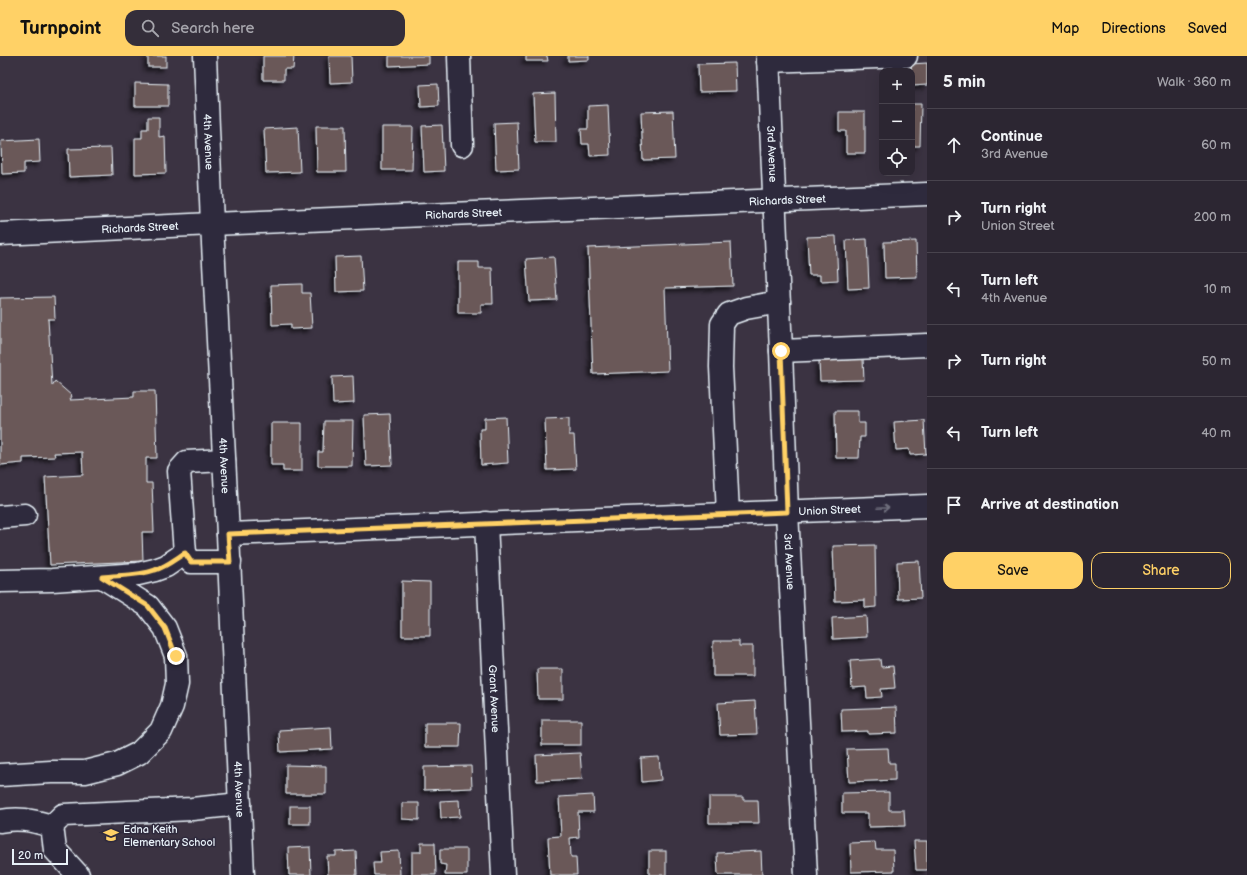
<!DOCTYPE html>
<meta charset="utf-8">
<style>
:root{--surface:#2c2632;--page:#342e3a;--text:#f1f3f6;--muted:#a6a5ac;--line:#48434d;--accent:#ffd166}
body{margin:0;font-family:"Balsamiq Sans",sans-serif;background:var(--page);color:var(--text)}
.controls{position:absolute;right:12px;top:12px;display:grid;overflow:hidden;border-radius:8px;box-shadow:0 4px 16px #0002}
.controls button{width:36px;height:36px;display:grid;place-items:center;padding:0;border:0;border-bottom:1px solid var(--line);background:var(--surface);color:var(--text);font:20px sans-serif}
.scale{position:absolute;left:12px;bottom:10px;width:56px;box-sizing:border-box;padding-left:4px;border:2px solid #e8f1f8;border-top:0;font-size:11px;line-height:14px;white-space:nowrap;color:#e8f1f8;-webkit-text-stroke:3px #2f2a3d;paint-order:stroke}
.stop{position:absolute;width:12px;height:12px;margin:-9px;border:3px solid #ffd166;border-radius:50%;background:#fff}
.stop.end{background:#ffd166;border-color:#fff;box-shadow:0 1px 4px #0008}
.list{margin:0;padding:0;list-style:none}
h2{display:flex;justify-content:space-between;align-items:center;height:52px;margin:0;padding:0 16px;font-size:17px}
h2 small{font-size:13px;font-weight:400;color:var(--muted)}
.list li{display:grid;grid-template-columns:26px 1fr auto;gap:12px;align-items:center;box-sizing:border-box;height:72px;padding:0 16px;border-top:1px solid var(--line)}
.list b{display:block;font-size:15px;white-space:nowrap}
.list p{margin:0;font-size:13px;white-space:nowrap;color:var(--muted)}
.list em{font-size:13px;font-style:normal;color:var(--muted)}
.actions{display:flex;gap:8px;padding:12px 16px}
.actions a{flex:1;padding:9px 0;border:1px solid var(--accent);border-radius:12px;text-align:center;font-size:14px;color:var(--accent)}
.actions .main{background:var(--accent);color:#111}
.icon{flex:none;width:22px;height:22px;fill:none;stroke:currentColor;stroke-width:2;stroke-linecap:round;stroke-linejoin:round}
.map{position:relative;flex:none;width:927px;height:819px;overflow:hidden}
header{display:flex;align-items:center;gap:24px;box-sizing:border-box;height:56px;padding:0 20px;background:var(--accent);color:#111}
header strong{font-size:19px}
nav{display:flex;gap:22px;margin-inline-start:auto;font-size:14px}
.search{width:280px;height:36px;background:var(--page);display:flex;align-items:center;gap:10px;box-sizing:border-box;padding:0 14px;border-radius:12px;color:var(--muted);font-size:15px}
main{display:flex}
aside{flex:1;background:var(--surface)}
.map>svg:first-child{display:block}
</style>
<header>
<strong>Turnpoint</strong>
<div class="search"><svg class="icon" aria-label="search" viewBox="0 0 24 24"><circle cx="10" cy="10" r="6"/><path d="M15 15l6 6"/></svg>Search here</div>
<nav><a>Map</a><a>Directions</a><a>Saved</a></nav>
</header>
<main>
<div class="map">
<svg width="927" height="819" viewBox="0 0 927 819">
<defs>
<filter id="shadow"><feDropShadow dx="-3.5" dy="3.5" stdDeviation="2" flood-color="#0009"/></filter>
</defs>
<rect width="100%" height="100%" fill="#3b3342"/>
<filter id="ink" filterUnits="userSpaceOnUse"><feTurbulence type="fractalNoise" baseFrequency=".025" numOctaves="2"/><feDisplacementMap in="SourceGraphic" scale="8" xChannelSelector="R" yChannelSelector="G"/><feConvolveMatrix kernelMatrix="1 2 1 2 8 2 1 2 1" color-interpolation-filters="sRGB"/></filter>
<g filter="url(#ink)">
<g fill="#6b5958" stroke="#e8f1f8" filter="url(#shadow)">
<rect x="148" y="0" width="18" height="11"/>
<polygon points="263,0 294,0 293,13 284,13 284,24 263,24"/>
<polygon points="329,0 351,0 352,26 330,27"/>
<polygon points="389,0 429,0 429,8 389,10"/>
<polygon points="526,0 547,0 548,5 526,5"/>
<polygon points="568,0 589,0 589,4 568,5"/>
<polygon points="735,7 736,35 699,36 698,8"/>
<polygon points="927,7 927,29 912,30 911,8"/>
<polygon points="135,27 168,28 168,50 135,50"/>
<polygon points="438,28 439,50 421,51 420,29"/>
<polygon points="555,37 556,86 535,86 533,38"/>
<polygon points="912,48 921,48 920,90 912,90"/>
<polygon points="608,49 610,99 590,100 589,88 582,88 581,73 588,73 588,50"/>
<polygon points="673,55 675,103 643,104 641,56"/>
<polygon points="839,56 865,56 865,97 846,97 846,75 839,75"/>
<polygon points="148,61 159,61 159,81 165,80 166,117 135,118 135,82 142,82 142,73 148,73"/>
<polygon points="517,66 519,113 496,114 494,67"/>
<polygon points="442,69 444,115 424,116 422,70"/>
<polygon points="316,70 345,70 346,116 317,116"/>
<polygon points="298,71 300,116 266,117 264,73"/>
<polygon points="382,71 413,71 412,114 382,114"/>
<polygon points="39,83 40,106 24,107 24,117 2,118 1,85"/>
<polygon points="111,92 112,119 69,121 68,93"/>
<polygon points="836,180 838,224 820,225 820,219 809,219 807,181"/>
<polygon points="867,183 869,232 848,233 846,184"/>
<polygon points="916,185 917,221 885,222 884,186"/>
<polygon points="731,186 733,230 665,232 668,315 593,318 588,192"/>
<polygon points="361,200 363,235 336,236 335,201"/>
<polygon points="554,201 557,244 529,245 526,203"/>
<polygon points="458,206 479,206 479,212 492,212 493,248 481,248 481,257 458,257"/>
<polygon points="302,228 302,237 310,237 312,272 291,273 291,268 272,269 271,229"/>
<polygon points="54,241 55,263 48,263 52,330 55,325 72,340 70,344 134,341 134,335 155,335 157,402 146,402 146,427 152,427 154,476 142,476 143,505 50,509 45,421 83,419 82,396 54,397 55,401 23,402 23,407 0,409 0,242"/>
<polygon points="863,303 864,324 820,325 819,305"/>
<polygon points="353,320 354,347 333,348 332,321"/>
<polygon points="835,355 858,355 858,367 865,367 865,381 860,381 859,402 836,402"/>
<polygon points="390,358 392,409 366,410 364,359"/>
<polygon points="506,361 508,407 481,409 480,373 485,373 485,362"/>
<polygon points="569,362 569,379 574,379 576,413 547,414 545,363"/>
<polygon points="924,364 926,398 910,399 909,393 896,394 894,366"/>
<polygon points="324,365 353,365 352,410 318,410 318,396 323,396"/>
<polygon points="271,367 302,367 302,415 283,415 283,409 271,409"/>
<polygon points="875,489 876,551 865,552 865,544 835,545 833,490"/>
<polygon points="919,505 921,542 898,543 897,506"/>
<polygon points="402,525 430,526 430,580 402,580"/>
<polygon points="866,560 867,581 833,583 832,562"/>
<polygon points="713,585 739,585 739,590 753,590 753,620 713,620"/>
<polygon points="880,603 881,611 893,610 895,632 881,633 882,641 867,642 866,631 852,632 850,605"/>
<polygon points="537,613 563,613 563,643 538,643"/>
<polygon points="755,645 757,678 720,679 718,647"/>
<polygon points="896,651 897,677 868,678 868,675 842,676 841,653"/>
<rect x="542" y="664" width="39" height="25"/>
<polygon points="425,667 461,667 460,691 425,691"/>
<polygon points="331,671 332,693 280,696 279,674"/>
<polygon points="888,692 889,707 895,707 895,724 849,726 847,693"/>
<polygon points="580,697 582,723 537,725 536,699"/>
<polygon points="659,701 661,724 642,726 641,702"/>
<polygon points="286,709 326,710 326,738 286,738"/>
<polygon points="471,710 472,732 424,734 424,711"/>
<polygon points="889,736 889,754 904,754 905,770 868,771 868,757 842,757 842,737"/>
<polygon points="593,739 594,756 578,756 579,781 570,782 571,801 576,801 577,819 550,819 548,781 561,780 559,741"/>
<polygon points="709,741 743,741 743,744 758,744 759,767 709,767"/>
<polygon points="459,744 460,761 441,762 440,745"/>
<polygon points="402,747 419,747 419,764 402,763"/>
<rect x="290" y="750" width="20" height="18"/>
<polygon points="914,785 927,785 927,814 916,814"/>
<polygon points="875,786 876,794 893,794 894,815 851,816 850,787"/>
<polygon points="421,787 435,787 436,819 412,819 412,796 421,796"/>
<polygon points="310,791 311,819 289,819 288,792"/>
<polygon points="440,793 467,793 467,819 445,819 446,809 440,808"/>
<polygon points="356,795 357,819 328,819 327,800 336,800 336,796"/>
<polygon points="399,795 400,819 374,819 373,807 381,807 380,796"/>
<rect x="649" y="795" width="17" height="24"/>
<polygon points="761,795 762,819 718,819 717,797"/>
</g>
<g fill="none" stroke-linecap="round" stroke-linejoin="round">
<g stroke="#e8f1f8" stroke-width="25">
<g id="minor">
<path id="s1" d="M205,0L212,168L228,478L243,819"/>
<polyline points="459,0 462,89"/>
<path id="s2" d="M768,0L781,295L787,456L806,819"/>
<polyline points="768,5 906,0"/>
<path id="s3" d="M0,178L212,168L927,138"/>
<polyline points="781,295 927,289"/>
<polyline points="224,404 187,406 179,415 185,497 191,506 230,506"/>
<polyline points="728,458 721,311 722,268 729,258 746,252 779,246"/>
<polyline points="0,461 25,459"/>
<path id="s4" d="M486,467L503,819"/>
<path id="s5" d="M228,478L927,450"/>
<polyline points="0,525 52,524 138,518 155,514 166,510 185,497"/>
<polyline points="0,719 51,716 85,716 117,708 139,697 161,675 172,650 177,628 176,600 165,572 148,550 102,521"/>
<path d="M0,765C21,761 33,765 52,770"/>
<polyline points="78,819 55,794 52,770 63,759 192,753 240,748"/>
</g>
</g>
<use href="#minor" stroke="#2f2a3d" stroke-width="22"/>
</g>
<defs><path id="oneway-shaft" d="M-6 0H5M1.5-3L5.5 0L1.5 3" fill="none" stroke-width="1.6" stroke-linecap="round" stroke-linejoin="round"/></defs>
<use stroke="#70707e" href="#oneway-shaft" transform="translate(883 452) rotate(-3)"/>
</g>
<g fill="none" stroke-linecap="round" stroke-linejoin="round" filter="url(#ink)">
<path stroke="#ffd166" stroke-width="5" d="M176,600L165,572L148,550L102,521C120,519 138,520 155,514C166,511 175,503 185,497L191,506H230L228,478L787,456L781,295"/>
</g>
<defs>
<g id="school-bare" transform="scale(1.2)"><path d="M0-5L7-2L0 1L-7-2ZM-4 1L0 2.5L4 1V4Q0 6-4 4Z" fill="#ffd166" stroke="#2f2a3d" stroke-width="2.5" paint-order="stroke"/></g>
</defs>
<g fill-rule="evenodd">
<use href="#school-bare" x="111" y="779"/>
</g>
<g text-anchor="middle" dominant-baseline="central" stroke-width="3" stroke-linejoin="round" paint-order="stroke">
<g font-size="11" fill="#e8f1f8" stroke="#2f2a3d">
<text stroke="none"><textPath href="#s1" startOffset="86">4th Avenue</textPath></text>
<text stroke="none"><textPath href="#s2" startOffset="98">3rd Avenue</textPath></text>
<text stroke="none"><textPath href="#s3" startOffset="788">Richards Street</textPath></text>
<text stroke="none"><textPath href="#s3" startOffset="464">Richards Street</textPath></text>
<text stroke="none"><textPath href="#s3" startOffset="140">Richards Street</textPath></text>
<text stroke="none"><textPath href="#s1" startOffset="410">4th Avenue</textPath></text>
<text stroke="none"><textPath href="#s5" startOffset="602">Union Street</textPath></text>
<text stroke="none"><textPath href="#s2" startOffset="506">3rd Avenue</textPath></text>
<text stroke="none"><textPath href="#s4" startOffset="176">Grant Avenue</textPath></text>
<text stroke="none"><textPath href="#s1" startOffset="734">4th Avenue</textPath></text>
</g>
<g font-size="11" fill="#e8f1f8" stroke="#2f2a3d" text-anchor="start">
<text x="123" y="773">Edna Keith<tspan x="123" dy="13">Elementary School</tspan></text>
</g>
</g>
</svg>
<div class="controls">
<button>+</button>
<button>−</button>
<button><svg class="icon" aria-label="locate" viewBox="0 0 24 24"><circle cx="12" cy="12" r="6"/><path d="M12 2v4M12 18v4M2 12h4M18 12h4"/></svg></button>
</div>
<div class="scale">20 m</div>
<div class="stop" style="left:781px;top:295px"></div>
<div class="stop end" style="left:176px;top:600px"></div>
</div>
<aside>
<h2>5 min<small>Walk · 360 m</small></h2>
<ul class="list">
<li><svg class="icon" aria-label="ahead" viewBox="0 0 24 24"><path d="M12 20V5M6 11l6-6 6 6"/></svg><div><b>Continue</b><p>3rd Avenue</p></div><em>60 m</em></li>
<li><svg class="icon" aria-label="right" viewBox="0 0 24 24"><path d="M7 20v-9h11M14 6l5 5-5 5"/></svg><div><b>Turn right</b><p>Union Street</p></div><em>200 m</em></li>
<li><svg class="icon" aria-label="left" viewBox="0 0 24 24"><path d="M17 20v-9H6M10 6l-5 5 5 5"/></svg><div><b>Turn left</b><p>4th Avenue</p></div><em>10 m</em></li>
<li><svg class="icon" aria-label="right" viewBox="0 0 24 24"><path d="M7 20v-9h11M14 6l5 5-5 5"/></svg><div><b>Turn right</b></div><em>50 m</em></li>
<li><svg class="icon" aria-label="left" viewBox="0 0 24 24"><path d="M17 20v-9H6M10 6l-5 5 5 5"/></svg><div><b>Turn left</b></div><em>40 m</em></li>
<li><svg class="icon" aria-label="arrive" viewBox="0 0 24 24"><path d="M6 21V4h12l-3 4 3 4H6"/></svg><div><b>Arrive at destination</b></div></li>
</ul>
<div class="actions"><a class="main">Save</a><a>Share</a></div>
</aside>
</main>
